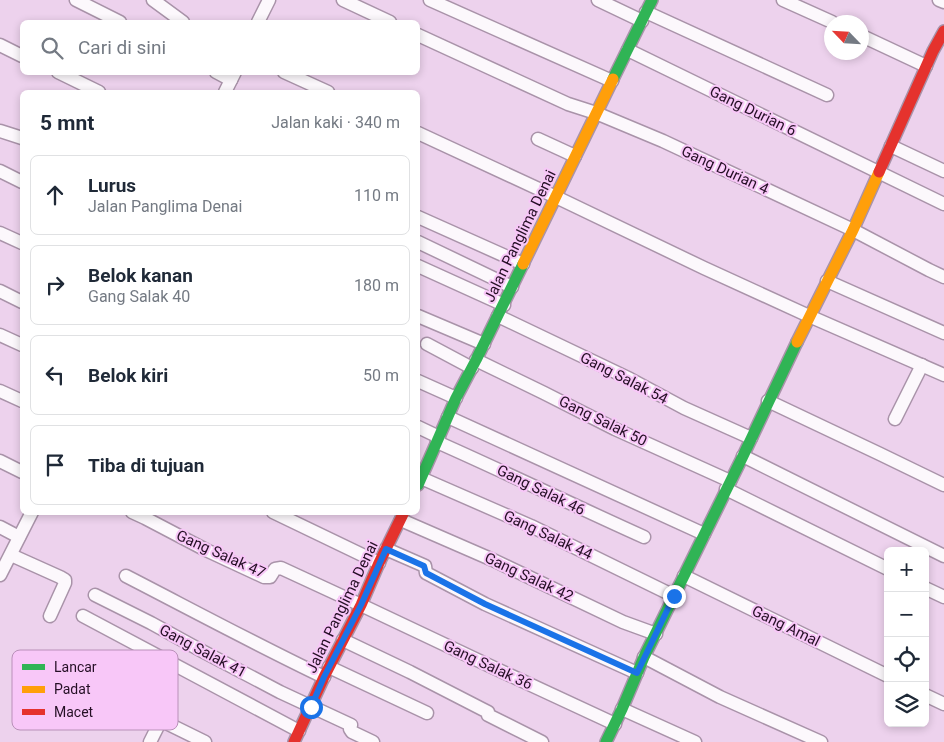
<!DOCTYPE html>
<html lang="id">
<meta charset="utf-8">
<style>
:root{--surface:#fff;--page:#f2f2f3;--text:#1f2937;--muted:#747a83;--line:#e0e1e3}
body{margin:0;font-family:Roboto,sans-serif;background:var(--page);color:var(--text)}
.controls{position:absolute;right:15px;bottom:15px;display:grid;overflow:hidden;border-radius:8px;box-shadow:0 2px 8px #0003}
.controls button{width:45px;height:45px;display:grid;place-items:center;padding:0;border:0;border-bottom:1px solid var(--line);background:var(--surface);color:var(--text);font:25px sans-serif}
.compass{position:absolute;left:824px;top:15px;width:45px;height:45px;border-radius:50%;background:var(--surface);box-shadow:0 2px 8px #0003;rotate:295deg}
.stop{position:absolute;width:15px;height:15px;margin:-11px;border:4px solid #1a73e8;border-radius:50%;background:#fff}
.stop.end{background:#1a73e8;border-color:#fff;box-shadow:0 1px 5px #0008}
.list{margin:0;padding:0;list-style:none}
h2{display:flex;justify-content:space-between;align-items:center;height:65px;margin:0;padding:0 20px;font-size:21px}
h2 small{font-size:16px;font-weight:400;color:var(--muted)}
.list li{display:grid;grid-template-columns:32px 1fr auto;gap:15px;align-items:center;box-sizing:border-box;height:80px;margin:0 10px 10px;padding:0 10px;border:1px solid var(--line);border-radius:8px}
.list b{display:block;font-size:19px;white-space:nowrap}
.list p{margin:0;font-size:16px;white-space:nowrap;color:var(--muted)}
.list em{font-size:16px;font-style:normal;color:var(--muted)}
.icon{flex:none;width:28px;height:28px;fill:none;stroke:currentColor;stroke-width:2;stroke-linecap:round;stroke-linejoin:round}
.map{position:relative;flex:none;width:944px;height:742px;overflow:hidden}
.search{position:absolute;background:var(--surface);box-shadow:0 2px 8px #0003;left:20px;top:20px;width:400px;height:55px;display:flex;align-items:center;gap:12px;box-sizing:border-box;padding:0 18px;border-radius:8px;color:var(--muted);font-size:19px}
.panel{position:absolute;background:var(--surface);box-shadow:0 2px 8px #0003;left:20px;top:90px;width:400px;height:425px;border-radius:8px}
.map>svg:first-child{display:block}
</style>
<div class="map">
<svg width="944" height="742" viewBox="0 0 944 742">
<rect width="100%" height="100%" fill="#edd2ed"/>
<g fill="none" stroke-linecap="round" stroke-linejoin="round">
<g stroke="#a993a9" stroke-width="15">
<g id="street">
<polyline points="76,0 120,22"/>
<polyline points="153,0 183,22"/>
<polyline points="343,0 390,22"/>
<polyline points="430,0 612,81"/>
<polyline points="598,0 642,21"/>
<polyline points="783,0 832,22"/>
<polyline points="939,0 944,2"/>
<polyline points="646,12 827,95"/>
<polyline points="258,22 269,0"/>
<polyline points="418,35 568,104 596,113 663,141 853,230 929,270 944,277"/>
<polyline points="862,36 926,66"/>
<polyline points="0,45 22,56"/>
<polyline points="628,50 944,204"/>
<polyline points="58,72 99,92"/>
<polyline points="216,72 231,80"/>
<polyline points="284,72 328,92"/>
<polyline points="225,92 235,72"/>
<polyline points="0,131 22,138"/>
<polyline points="418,133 556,197 704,268 809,316 944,375"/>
<polyline points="538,139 575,156"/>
<polyline points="891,146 944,171"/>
<polyline points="0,171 22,182"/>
<polyline points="418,217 523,264"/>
<polyline points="0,233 22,243"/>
<polyline points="418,242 512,287"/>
<polyline points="418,266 504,305"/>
<polyline points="827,281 944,333"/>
<polyline points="0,291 22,302"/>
<polyline points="418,316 484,344"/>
<polyline points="498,316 630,379 684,408 751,438"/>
<polyline points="0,335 22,345"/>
<polyline points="427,344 472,368"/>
<polyline points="476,360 544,393 615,429 730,481"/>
<polyline points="418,381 456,398"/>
<polyline points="0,391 22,401"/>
<polyline points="768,401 880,454 944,485"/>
<polyline points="448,417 704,534"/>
<polyline points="895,419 922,365"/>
<polyline points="418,427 439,437"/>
<path d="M437,442C507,473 575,506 644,537"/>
<polyline points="743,456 944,556"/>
<polyline points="0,461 22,472"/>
<polyline points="421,478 531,526 674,596"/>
<polyline points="726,489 888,569"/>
<polyline points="132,512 145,518 206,550 264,577 270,577 275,569 281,568 361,605 490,666 615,724"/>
<polyline points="273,512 379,563"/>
<polyline points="401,520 493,560 623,622 656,634"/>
<polyline points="0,527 19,537"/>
<polyline points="386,549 425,566 426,573 428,574 485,604 637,673"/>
<polyline points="11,555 60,577 65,580 65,583 50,616"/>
<polyline points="0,575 32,512"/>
<path d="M126,576C192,610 257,645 324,677"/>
<polyline points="684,576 888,676"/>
<polyline points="925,588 944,597"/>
<polyline points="95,595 151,623 202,651 280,692 351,725 350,729 352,732 373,742"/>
<polyline points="83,616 299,731"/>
<polyline points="343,640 410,672 482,709 488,712 488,715 542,742"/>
<polyline points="644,657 720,697 821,742"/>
<polyline points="329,667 427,713"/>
<polyline points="89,685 205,742"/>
<polyline points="107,694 121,663"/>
<polyline points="925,695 944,704"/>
<polyline points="131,706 145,673"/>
<polyline points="622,709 695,742"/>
<polyline points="150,742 161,720"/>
</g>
</g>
<g stroke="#a993a9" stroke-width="14">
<g id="fast">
<polyline points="613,79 652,0"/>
<polyline points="418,485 456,398 476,360 523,264"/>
<polyline points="606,742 622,709 644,657 743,456 797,342"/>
</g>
</g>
<g stroke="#a993a9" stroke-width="14">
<g id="slow">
<polyline points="523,264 613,79"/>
<polyline points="797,342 853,230 879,172"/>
</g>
</g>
<g stroke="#a993a9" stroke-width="14">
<g id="jam">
<polyline points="879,172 933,51 944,31"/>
<polyline points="294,742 324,677 361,605 379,563 404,512"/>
</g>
</g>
<use href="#street" stroke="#fcf8fc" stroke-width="12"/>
<use href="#fast" stroke="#30b455" stroke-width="11"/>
<use href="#slow" stroke="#ff9f0a" stroke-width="11"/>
<use href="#jam" stroke="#e5322d" stroke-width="11"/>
</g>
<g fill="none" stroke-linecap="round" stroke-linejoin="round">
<polyline stroke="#1a73e8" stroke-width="6" points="311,707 324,677 361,605 386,549 424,566 426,573 428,574 485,604 637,673 674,596"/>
</g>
<g text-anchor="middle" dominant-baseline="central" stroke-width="4" stroke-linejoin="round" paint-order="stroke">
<g font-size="15" fill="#250f25" stroke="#f8c7f8">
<text transform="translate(753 111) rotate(26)">Gang Durian 6</text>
<text transform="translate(725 170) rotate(25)">Gang Durian 4</text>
<text transform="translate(520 236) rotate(-64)">Jalan Panglima Denai</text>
<text transform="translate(624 378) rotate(27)">Gang Salak 54</text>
<text transform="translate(603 421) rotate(26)">Gang Salak 50</text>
<text transform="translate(541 490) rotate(26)">Gang Salak 46</text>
<text transform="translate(548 535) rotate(25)">Gang Salak 44</text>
<text transform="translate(221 554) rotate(24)">Gang Salak 47</text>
<text transform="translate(529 577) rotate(25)">Gang Salak 42</text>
<text transform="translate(342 607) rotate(-64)">Jalan Panglima Denai</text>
<text transform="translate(786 626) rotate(26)">Gang Amal</text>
<text transform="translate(203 651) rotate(28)">Gang Salak 41</text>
<text transform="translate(488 665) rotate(25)">Gang Salak 36</text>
</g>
</g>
<rect x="12" y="650" width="166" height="80" rx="8" fill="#f8c7f8" stroke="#b990b9" stroke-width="1"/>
<rect x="22" y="664" width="23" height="6" fill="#30b455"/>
<rect x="22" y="686" width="23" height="7" fill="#ff9f0a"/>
<rect x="22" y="709" width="23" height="6" fill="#e5322d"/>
<g font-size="14" fill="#250f25">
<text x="54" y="672">Lancar</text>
<text x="54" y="694">Padat</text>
<text x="54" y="717">Macet</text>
</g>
</svg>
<div class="controls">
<button>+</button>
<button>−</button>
<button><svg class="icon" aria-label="locate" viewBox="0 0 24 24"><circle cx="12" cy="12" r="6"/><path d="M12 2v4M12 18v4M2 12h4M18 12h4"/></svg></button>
<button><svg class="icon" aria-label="layers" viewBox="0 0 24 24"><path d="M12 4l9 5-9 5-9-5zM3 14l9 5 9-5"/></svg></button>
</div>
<svg class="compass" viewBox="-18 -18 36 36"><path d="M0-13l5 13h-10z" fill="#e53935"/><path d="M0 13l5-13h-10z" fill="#747a83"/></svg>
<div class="stop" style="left:311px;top:707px"></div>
<div class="stop end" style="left:674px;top:596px"></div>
<div class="search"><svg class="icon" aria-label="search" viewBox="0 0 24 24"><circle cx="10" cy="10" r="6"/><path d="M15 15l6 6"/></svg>Cari di sini</div>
<section class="panel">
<h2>5 mnt<small>Jalan kaki · 340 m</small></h2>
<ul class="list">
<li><svg class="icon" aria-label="ahead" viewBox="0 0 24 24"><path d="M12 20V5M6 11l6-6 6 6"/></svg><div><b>Lurus</b><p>Jalan Panglima Denai</p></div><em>110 m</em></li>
<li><svg class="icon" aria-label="right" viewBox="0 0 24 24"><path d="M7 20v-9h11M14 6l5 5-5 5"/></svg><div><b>Belok kanan</b><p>Gang Salak 40</p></div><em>180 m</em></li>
<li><svg class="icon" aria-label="left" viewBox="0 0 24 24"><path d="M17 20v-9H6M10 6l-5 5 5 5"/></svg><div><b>Belok kiri</b></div><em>50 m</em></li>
<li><svg class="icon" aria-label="arrive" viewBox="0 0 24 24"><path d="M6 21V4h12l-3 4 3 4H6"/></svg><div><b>Tiba di tujuan</b></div></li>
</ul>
</section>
</div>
